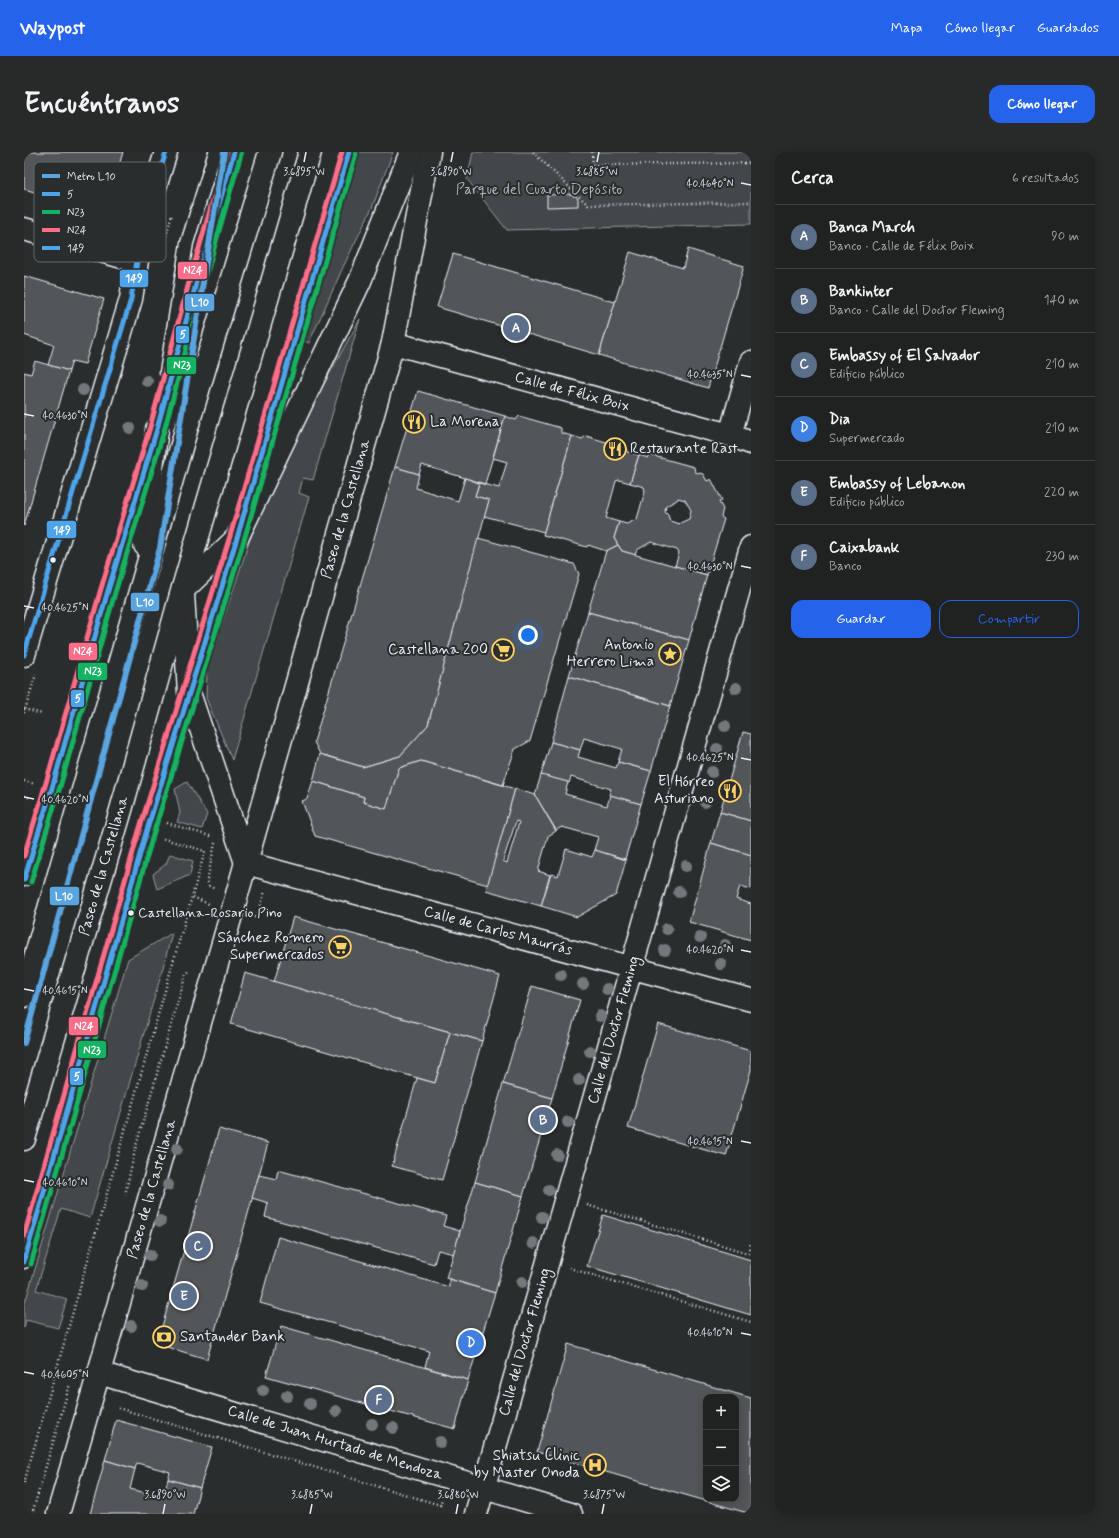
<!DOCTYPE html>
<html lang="es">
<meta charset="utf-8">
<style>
:root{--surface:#202222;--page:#282a2a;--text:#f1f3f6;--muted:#a2a4a5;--line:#3d3f40;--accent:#2563eb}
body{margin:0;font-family:Mynerve,sans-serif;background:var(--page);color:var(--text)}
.controls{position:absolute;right:12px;bottom:12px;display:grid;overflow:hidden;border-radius:8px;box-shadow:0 2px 10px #0003}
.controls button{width:36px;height:36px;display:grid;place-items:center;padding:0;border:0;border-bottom:1px solid var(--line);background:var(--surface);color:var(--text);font:20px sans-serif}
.you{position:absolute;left:504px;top:483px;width:14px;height:14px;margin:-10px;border:3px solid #fff;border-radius:50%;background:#1a73e8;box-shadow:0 0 0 6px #1a73e833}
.badge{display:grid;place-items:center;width:26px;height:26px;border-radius:50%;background:var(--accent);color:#fff;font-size:13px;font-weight:700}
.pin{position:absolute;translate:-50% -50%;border:2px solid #fff;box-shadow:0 1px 4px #0006}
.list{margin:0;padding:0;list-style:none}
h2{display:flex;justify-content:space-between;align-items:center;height:52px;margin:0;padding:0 16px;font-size:17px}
h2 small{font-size:13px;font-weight:400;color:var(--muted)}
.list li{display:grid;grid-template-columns:26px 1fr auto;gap:12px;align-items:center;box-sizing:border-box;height:64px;padding:0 16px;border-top:1px solid var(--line)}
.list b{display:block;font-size:15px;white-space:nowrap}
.list p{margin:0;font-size:13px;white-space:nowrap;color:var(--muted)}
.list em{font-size:13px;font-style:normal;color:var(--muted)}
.actions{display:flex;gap:8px;padding:12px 16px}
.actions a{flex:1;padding:9px 0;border:1px solid var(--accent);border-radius:12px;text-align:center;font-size:14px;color:var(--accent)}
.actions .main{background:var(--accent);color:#fff}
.icon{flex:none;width:22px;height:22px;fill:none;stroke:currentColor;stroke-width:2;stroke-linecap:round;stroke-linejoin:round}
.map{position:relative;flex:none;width:727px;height:1362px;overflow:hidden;border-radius:12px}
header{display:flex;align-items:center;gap:24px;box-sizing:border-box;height:56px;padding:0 20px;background:var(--accent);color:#fff}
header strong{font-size:19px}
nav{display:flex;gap:22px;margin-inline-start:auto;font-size:14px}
.intro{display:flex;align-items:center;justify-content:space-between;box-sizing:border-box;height:96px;padding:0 24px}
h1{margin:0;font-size:28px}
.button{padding:10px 18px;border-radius:12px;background:var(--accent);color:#fff;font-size:14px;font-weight:700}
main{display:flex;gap:24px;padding:0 24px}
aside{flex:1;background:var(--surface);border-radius:12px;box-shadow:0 2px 10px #0003}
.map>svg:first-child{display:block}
</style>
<header>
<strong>Waypost</strong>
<nav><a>Mapa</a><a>Cómo llegar</a><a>Guardados</a></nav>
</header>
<div class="intro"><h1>Encuéntranos</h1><a class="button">Cómo llegar</a></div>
<main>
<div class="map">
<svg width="727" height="1362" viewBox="0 0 727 1362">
<rect width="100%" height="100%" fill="#2a2d2e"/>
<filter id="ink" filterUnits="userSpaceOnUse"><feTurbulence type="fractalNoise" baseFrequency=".025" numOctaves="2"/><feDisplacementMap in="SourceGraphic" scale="8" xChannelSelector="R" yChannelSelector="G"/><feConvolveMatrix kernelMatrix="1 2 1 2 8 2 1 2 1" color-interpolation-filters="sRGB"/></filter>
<g filter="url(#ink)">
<g fill="#424648" stroke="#959ca0">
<polygon points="333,0 369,0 348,56 320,113 285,191 278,188"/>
<polygon points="449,0 727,0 727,72 483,78 443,27"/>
<polygon points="336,167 289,328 279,326 275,341 285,345 208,608 182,546 183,517 241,342 263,298"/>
<polygon points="163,630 183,662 178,677 153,670 156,661 151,637"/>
<polygon points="146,702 169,709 166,723 133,737 129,722 142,712"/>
<polygon points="148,781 137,823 66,1066 37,1057 12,1138 43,1147 34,1176 2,1168 0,1176 0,1154 104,807"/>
</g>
<g fill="#535759" stroke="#e8f1f8" fill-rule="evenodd">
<polygon points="0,0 99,0 81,60 0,37"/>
<polygon points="549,42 549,44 552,44 554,47 554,54 523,55 523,43"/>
<polygon points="664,97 720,114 684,236 575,203 606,100 659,116"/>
<polygon points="429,102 591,150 575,203 413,155"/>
<polygon points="0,124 80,147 61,212 48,209 45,219 24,213 30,193 0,183"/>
<polygon points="11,209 45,219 0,374 0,220 7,222"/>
<polygon points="394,239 481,264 461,332 398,313 395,322 371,315"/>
<polygon points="481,264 492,268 495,264 537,276 537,281 548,284 520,380 460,364 465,348 451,344 455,331 475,336 483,310 469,306"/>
<polygon points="548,284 558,287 562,284 602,296 603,300 615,303 606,331 595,328 592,329 582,366 595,370 590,386 594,393 582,399 564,393 563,395 519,383"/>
<path d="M615,303L624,306V303H626L670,315L671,320L679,322L683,329L687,327L698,348L695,350L699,357L697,365L700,367L683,423L651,414L655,401L653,398L627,390L613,398L611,403L598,399L594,393L590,386L595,370L603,372L613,367L621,339L620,335L606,331ZM654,346L661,348L667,358L665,367L656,371L655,372L646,369L644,363L641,360L642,354L653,348Z"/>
<polygon points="371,315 395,322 392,336 434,349 441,326 455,331 451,344 465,348 404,573 376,604 339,615 296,602 290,590"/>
<polygon points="454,386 550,412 555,422 506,589 491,597 479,633 397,609 375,616 362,657 339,650 340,645 289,629 296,602 339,615 376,604 404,573"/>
<polygon points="594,393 598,399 683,423 665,488 564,460 582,399"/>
<polygon points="564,460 665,488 646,554 545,524"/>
<polygon points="545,524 646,554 627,619 594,610 598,597 560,586 556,598 527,590"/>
<polygon points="719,580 727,582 727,669 696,660"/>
<polygon points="527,590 556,598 554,605 592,616 594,610 627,619 617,652 585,643 587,637 547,625 545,631 517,623"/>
<polygon points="397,609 491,637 464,733 291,684 278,649 283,647 289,629 340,645 339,650 362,657 375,616"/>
<polygon points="517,623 544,630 541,642 583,654 586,643 617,652 601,707 570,698 574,685 538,675 532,678 511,643"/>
<path d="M491,637L511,643L532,679L524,684L514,719L526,723L517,754L462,738ZM492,669L495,670L483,711L479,709Z"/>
<polygon points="696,660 727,669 727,703 687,691"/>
<polygon points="687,691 727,703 727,737 716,734 712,747 727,752 727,788 665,770"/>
<polygon points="542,697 568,705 571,698 602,708 592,743 553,765 517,754 527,722 534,724"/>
<polygon points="269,765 476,824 458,889 250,830"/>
<polygon points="221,821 426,880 411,931 207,872"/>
<polygon points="508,834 556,848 528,946 479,932"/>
<polygon points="634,872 727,899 727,918 702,1004 604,976"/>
<polygon points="426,880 458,889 418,1028 368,1014 393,926 411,931"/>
<polygon points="479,932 528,946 499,1044 451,1030"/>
<polygon points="195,977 244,991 183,1207 133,1192"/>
<polygon points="254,1018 422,1064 419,1074 436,1079 430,1102 414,1098 410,1112 241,1065 244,1051 228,1046 235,1023 252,1027"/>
<polygon points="451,1030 499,1044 471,1141 422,1126"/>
<polygon points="579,1063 727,1108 727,1163 563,1114"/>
<polygon points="254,1085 425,1135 425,1127 471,1141 444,1228 401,1215 405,1199 236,1151"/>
<polygon points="257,1174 444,1228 431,1277 242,1224"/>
<path d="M544,1192L727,1246V1362L513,1300ZM682,1245H712V1347H682Z"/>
<polygon points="92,1268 188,1295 176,1336 144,1327 146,1320 113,1311 111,1317 81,1308"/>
<polygon points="81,1308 111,1317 106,1337 139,1345 144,1327 176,1336 169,1362 66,1362"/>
</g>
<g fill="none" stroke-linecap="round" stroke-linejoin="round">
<g stroke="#e8f1f8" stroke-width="15">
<g id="lane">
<polyline points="142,220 163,91 191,0"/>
<polyline points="132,282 171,136 210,0"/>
<polyline points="227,338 325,0"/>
<polyline points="169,527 210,394"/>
<path d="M0,728C40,595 77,461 118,328"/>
<polyline points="0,1110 122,681 164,545"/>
</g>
</g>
<g stroke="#e8f1f8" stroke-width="25">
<g id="street">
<polyline points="0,77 112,109"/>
<polyline points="369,191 706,283 727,291"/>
<polyline points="706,283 727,210"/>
<polyline points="159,442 165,541 222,711 727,848"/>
<polyline points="75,1221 547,1362"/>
<polyline points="452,1362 727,395"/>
</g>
</g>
<g stroke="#e8f1f8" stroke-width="25">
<g id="secondary">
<polyline points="0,503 107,147 118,77 142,0"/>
<polyline points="34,1362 208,760 369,191 405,0"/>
</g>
</g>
<g stroke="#e8f1f8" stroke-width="25">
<g id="highway">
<polyline points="121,393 120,377 133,277"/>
<polyline points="159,438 213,386 336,129 387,0"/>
<polyline points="0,844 163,275 246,0"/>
<polyline points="0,987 97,658 158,439 286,0"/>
</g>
</g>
<g stroke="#e8f1f8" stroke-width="2.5" stroke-dasharray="1 3" stroke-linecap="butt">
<polyline points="509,0 564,53 727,50"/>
<polyline points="568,0 569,13 727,11"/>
<polyline points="140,92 148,62"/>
<polyline points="0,557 18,562"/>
<polyline points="0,561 12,522"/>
<polyline points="0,629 11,632"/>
<polyline points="0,644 7,646"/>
<polyline points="143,671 189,685"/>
<polyline points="191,691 183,729 185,734 191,737"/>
<polyline points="169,745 187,753"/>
<polyline points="230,765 233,766 241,739"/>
<polyline points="101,1043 112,994 162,822 167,818"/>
<polyline points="563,1053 724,1101 727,1090"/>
<polyline points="545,1116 727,1170"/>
<polyline points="94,1256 416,1353 418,1347"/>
<polyline points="0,1331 181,699 137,686"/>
<polyline points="8,1362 46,1232"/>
</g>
<use href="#lane" stroke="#2a2d2e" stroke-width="12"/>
<use href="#street" stroke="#2a2d2e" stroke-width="22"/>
<use href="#secondary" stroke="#2a2d2e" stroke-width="22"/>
<use href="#highway" stroke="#2a2d2e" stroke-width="22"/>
<g stroke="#2a2d2e" stroke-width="8">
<g id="bus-1">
<polyline points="0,728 31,626 83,442 133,277 171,136 210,0"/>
<polyline points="0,1110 122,681 213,386 325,0"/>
</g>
</g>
<g stroke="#2a2d2e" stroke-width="8">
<g id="bus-2">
<polyline points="7,730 38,628 90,444 140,279 178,138 217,2"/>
<polyline points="7,1112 129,683 220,388 332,2"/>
</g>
</g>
<g stroke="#2a2d2e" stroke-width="8">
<g id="bus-3">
<polyline points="0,704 24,624 76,440 126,275 164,134 203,0"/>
<polyline points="0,1084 115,679 206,384 318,0"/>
</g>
</g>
<g stroke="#2a2d2e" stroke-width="8">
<polyline id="bus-4" points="0,503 107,147 118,77 142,0"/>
</g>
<use href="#bus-1" stroke="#4da4eb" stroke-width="5"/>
<use href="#bus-2" stroke="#13b361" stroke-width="5"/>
<use href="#bus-3" stroke="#fb6d88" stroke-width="5"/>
<use href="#bus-4" stroke="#4da4eb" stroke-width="5"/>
<g stroke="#2a2d2e" stroke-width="9">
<polyline id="metro-1" points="0,891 136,396 200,0"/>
</g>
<use href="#metro-1" stroke="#5aa4e0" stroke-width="6"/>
</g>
<g fill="#73787b">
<circle cx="123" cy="229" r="6"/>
<circle cx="59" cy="238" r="6"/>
<circle cx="106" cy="276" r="6"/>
<circle cx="712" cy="536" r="6"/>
<circle cx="701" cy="574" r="6"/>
<circle cx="693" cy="597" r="6"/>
<circle cx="688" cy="620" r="6"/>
<circle cx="681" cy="650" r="6"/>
<circle cx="662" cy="714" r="6"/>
<circle cx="655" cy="740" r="6"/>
<circle cx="643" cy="777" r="6"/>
<circle cx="676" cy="785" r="6"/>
<circle cx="701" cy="793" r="6"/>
<circle cx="641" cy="798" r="6"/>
<circle cx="697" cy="812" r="6"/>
<circle cx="537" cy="823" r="6"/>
<circle cx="559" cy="832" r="6"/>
<circle cx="583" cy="837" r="6"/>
<circle cx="576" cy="864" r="6"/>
<circle cx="566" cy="899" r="6"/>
<circle cx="555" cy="928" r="6"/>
<circle cx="544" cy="970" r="6"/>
<circle cx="153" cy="997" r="6"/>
<circle cx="533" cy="1003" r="6"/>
<circle cx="144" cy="1033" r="6"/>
<circle cx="525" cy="1038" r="6"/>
<circle cx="518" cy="1065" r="6"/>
<circle cx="136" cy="1069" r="6"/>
<circle cx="509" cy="1091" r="6"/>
<circle cx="126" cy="1103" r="6"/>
<circle cx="498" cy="1130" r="6"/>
<circle cx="118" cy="1134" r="6"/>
<circle cx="107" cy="1174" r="6"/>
<circle cx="239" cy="1238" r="6"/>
<circle cx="263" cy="1244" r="6"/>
<circle cx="286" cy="1252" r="6"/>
<circle cx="312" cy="1259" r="6"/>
<circle cx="348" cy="1272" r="6"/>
<circle cx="369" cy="1276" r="6"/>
<circle cx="416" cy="1290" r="6"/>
</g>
</g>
<path fill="none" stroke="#e8f1f8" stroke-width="1.5" d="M280,10L282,0M427,10L429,0M573,10L575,0M717,31L727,33M717,223L727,225M0,262L10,264M717,414L727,416M0,454L10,456M717,606L727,608M0,645L10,647M717,798L727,800M0,837L10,839M717,989L727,991M0,1028L10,1030M717,1181L727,1183M0,1220L10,1222M139,1362L141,1352M286,1362L288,1352M432,1362L434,1352M578,1362L580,1352"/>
<defs>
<g id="restaurant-ring" transform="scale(1.15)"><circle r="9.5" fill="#2a2d2e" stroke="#ffd166" stroke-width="1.5"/><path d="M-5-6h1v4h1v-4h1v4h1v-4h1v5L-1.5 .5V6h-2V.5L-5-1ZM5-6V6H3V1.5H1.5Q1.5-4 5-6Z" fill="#ffd166"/></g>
<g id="supermarket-ring" transform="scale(1.15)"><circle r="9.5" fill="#2a2d2e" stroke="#ffd166" stroke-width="1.5"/><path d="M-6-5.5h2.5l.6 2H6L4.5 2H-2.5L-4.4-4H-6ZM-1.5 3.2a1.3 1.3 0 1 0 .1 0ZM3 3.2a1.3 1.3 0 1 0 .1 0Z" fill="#ffd166"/></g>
<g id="sight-ring" transform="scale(1.15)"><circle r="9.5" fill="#2a2d2e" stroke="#ffd166" stroke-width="1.5"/><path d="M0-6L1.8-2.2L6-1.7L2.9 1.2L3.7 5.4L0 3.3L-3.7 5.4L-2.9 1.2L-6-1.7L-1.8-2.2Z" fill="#ffd166"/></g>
<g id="bank-ring" transform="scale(1.15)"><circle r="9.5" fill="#2a2d2e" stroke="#ffd166" stroke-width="1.5"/><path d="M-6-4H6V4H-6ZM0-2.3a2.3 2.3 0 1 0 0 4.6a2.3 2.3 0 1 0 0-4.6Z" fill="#ffd166"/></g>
<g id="hospital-ring" transform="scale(1.15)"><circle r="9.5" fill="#2a2d2e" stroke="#ffd166" stroke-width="1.5"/><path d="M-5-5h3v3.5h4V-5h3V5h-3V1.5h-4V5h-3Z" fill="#ffd166"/></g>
</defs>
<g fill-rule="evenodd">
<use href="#restaurant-ring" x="390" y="270"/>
<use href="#restaurant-ring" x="591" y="297"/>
<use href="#supermarket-ring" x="479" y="498"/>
<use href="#sight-ring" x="646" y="502"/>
<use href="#restaurant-ring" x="706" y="639"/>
<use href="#supermarket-ring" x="316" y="795"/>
<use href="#bank-ring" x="140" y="1185"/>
<use href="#hospital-ring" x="571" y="1313"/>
</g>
<g fill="#e8f1f8" stroke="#2a2d2e" stroke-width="1.5">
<circle cx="29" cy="408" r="3.5"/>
<circle cx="107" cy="761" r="3.5"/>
</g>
<g text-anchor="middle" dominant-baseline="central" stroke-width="4" stroke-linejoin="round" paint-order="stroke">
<g font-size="14" fill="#e8f1f8" stroke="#2a2d2e" text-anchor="start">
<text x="114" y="761">Castellana-Rosario Pino</text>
</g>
<g font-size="15" fill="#aeb5ba" stroke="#2a2d2e">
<text x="515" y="38">Parque del Cuarto Depósito</text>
</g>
<g font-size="15" fill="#e8f1f8" stroke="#2a2d2e">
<text transform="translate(548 240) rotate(15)">Calle de Félix Boix</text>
<text transform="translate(322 357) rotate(-74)">Paseo de la Castellana</text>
<text transform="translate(80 714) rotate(-74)">Paseo de la Castellana</text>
<text transform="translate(474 779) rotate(15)">Calle de Carlos Maurrás</text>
<text transform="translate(590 878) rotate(-74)">Calle del Doctor Fleming</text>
<text transform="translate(128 1037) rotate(-74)">Paseo de la Castellana</text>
<text transform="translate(501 1190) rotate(-74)">Calle del Doctor Fleming</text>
<text transform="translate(311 1291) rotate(17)">Calle de Juan Hurtado de Mendoza</text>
</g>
<g font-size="15" fill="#e8f1f8" stroke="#2a2d2e" text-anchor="end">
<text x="406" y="270" text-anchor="start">La Morena</text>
<text x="606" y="297" text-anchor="start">Restaurante Rast</text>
<text x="630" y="493">Antonio<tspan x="630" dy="17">Herrero Lima</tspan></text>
<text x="464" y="498">Castellana 200</text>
<text x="690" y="630">El Hórreo<tspan x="690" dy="17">Asturiano</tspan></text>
<text x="300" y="786">Sánchez Romero<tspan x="300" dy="17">Supermercados</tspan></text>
<text x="156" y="1185" text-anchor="start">Santander Bank</text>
<text x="556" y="1304">Shiatsu Clinic<tspan x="556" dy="17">by Master Onoda</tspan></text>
</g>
</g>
<rect x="10" y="10" width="132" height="100" rx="6" fill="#2a2d2e" stroke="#63686b" stroke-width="1"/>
<rect x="18" y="22" width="18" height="4" fill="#5aa4e0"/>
<rect x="18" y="40" width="18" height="4" fill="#4da4eb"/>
<rect x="18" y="58" width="18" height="4" fill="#13b361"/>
<rect x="18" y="76" width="18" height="4" fill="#fb6d88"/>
<rect x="18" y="94" width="18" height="4" fill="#4da4eb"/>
<g font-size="11" fill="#e8f1f8">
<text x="43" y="28">Metro L10</text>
<text x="43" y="46">5</text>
<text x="43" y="64">N23</text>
<text x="43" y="82">N24</text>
<text x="43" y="100">149</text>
</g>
<g font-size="10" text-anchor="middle" fill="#e8f1f8" stroke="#2a2d2e" stroke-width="4" stroke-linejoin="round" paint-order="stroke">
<text x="280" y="23">3.6895°W</text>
<text x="427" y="23">3.6890°W</text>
<text x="573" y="23">3.6885°W</text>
<text x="686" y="35">40.4640°N</text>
<text x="686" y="226">40.4635°N</text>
<text x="41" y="267">40.4630°N</text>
<text x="686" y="418">40.4630°N</text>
<text x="41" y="459">40.4625°N</text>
<text x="686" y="609">40.4625°N</text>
<text x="41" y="651">40.4620°N</text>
<text x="686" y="801">40.4620°N</text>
<text x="41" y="842">40.4615°N</text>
<text x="686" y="993">40.4615°N</text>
<text x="41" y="1034">40.4610°N</text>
<text x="686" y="1184">40.4610°N</text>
<text x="41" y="1226">40.4605°N</text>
<text x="141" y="1346">3.6890°W</text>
<text x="288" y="1346">3.6885°W</text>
<text x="434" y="1346">3.6880°W</text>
<text x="580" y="1346">3.6875°W</text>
</g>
<g stroke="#2a2d2e" stroke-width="1.5">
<rect x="153" y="109" width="31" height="19" rx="4" fill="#fb6d88"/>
<rect x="95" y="117" width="30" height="19" rx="4" fill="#4da4eb"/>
<rect x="160" y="141" width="31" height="19" rx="4" fill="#5aa4e0"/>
<rect x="151" y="173" width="15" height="19" rx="4" fill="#4da4eb"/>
<rect x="142" y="204" width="31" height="19" rx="4" fill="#13b361"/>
<rect x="22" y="368" width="31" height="19" rx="4" fill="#4da4eb"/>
<rect x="106" y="440" width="30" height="20" rx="4" fill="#5aa4e0"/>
<rect x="44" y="490" width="30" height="19" rx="4" fill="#fb6d88"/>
<rect x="53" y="510" width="31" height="19" rx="4" fill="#13b361"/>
<rect x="46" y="537" width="15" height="19" rx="4" fill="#4da4eb"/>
<rect x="25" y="734" width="31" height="20" rx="4" fill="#5aa4e0"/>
<rect x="44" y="864" width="31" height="20" rx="4" fill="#fb6d88"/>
<rect x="53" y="888" width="30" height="19" rx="4" fill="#13b361"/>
<rect x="45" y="915" width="15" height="19" rx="4" fill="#4da4eb"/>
</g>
<g font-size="11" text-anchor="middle" font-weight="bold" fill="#fff">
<text x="169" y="122">N24</text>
<text x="110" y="130">149</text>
<text x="176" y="154">L10</text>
<text x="159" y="186">5</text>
<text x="158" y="217">N23</text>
<text x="38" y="382">149</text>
<text x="121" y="454">L10</text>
<text x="59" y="503">N24</text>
<text x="69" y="523">N23</text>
<text x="54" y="550">5</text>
<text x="40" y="748">L10</text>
<text x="60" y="878">N24</text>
<text x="68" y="902">N23</text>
<text x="53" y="928">5</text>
</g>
</svg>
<div class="controls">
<button>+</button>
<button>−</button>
<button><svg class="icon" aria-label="layers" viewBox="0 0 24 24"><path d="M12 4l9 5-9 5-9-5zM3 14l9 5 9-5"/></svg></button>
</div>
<div class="you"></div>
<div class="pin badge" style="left:492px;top:176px;background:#5c6f8a">A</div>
<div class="pin badge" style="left:519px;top:968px;background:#5c6f8a">B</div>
<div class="pin badge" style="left:174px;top:1094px;background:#5c6f8a">C</div>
<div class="pin badge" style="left:447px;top:1191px;background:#3f7fe0">D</div>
<div class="pin badge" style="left:160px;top:1144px;background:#5c6f8a">E</div>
<div class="pin badge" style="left:355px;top:1248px;background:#5c6f8a">F</div>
</div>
<aside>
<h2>Cerca<small>6 resultados</small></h2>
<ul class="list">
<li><span class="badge" style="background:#5c6f8a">A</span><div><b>Banca March</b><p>Banco · Calle de Félix Boix</p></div><em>90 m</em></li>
<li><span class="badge" style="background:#5c6f8a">B</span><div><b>Bankinter</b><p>Banco · Calle del Doctor Fleming</p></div><em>140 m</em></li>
<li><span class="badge" style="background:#5c6f8a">C</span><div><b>Embassy of El Salvador</b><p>Edificio público</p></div><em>210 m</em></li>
<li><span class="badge" style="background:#3f7fe0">D</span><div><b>Dia</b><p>Supermercado</p></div><em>210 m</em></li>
<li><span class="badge" style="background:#5c6f8a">E</span><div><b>Embassy of Lebanon</b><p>Edificio público</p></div><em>220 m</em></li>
<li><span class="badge" style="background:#5c6f8a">F</span><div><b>Caixabank</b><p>Banco</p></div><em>230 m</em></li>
</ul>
<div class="actions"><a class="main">Guardar</a><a>Compartir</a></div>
</aside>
</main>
